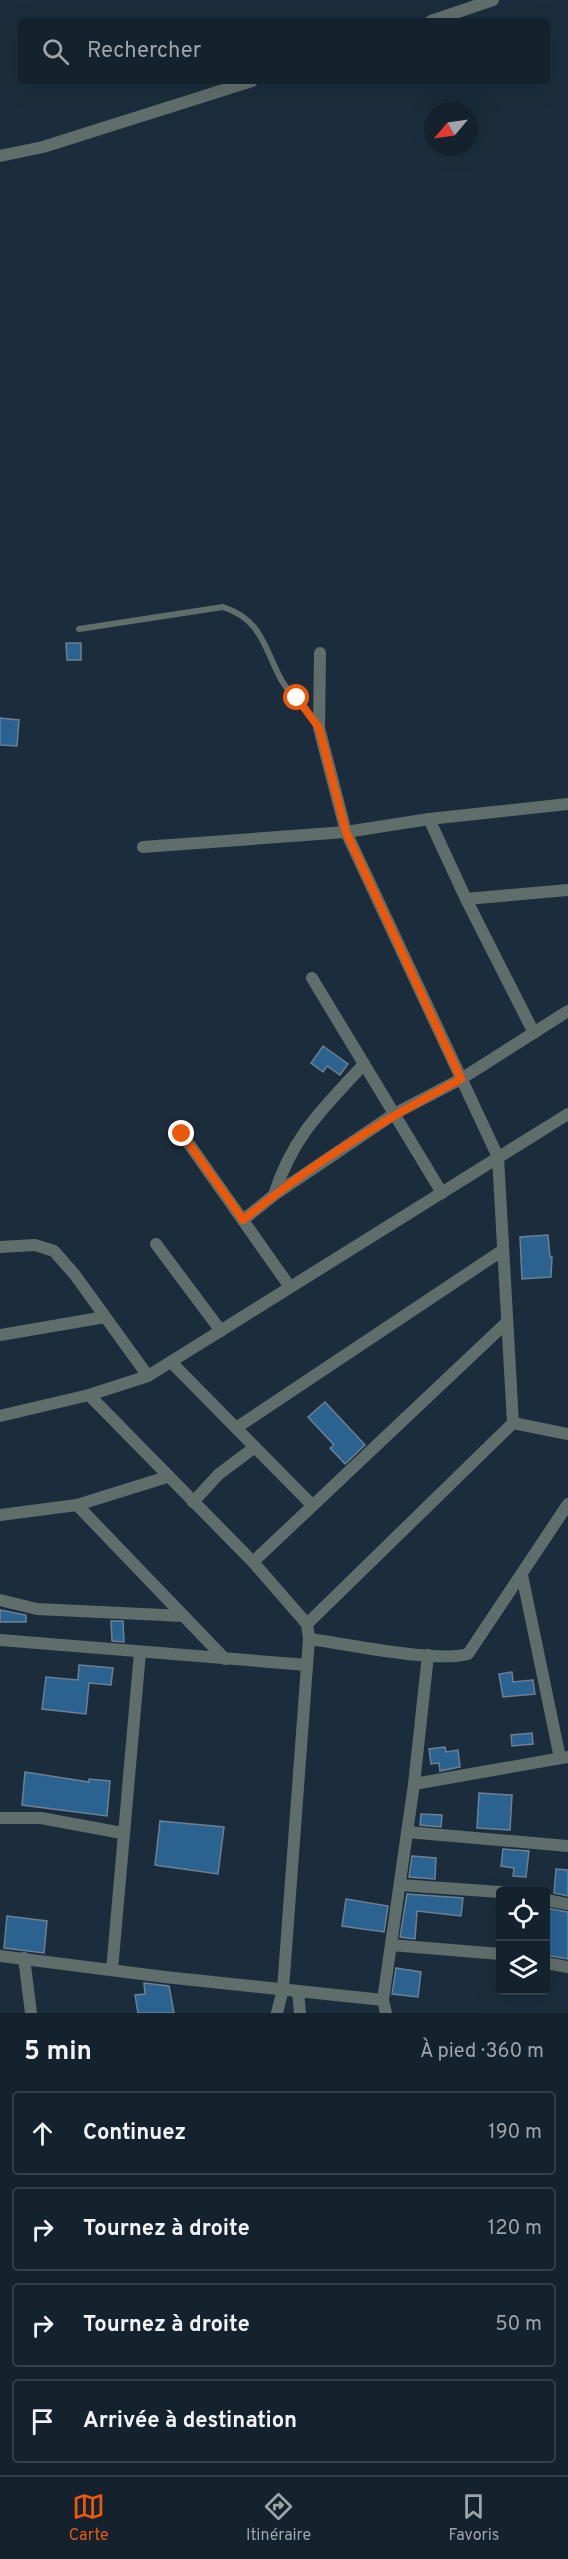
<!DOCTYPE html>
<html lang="fr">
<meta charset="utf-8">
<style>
:root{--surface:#14222d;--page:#1d2a35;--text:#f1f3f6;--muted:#9da4aa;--line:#333f49;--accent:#ea580c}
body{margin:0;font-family:Overpass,sans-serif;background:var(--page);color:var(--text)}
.controls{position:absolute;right:18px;bottom:18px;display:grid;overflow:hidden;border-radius:6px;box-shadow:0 6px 24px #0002}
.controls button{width:54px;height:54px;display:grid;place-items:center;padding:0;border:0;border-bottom:2px solid var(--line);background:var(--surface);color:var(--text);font:30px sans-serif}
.compass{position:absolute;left:424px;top:102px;width:54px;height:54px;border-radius:50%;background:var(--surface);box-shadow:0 6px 24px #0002;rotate:241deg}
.stop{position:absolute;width:18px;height:18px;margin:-14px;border:4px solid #ea580c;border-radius:50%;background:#fff}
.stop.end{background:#ea580c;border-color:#fff;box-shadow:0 2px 6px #0008}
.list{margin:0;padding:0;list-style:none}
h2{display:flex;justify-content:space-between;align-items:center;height:78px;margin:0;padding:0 24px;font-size:26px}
h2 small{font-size:20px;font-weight:400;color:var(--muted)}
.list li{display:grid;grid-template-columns:39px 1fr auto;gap:18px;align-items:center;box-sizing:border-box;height:84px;margin:0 12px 12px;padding:0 12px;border:2px solid var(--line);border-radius:6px}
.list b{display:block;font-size:22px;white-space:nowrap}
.list em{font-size:20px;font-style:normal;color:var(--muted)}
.icon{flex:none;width:33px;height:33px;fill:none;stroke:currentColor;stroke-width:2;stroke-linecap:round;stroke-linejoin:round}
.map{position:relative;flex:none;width:568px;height:2013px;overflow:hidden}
.search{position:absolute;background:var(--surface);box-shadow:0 6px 24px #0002;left:18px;right:18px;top:18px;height:66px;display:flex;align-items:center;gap:15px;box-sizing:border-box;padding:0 21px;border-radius:6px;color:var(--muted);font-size:22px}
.sheet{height:462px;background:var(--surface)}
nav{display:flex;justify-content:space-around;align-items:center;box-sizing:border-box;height:84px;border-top:2px solid var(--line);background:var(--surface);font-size:16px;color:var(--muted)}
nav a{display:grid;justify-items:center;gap:3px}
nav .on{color:var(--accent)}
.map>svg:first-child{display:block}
</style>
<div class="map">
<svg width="568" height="2013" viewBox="0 0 568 2013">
<rect width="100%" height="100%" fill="#1b2d3c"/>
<g fill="#2a6290" stroke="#6d8093" stroke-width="1.5">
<polygon points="66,643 81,643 81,660 67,660"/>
<polygon points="0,718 19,720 17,746 0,745"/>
<polygon points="323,1046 348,1064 340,1075 327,1066 323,1072 311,1063"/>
<polygon points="548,1235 550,1257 552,1257 551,1277 522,1279 520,1237"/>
<polygon points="325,1402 365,1445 345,1464 330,1448 334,1445 308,1417"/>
<polygon points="0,1610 26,1615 26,1622 0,1622"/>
<polygon points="111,1621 123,1621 124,1642 112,1641"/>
<polygon points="79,1665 113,1668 111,1685 89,1683 86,1714 42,1709 46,1677 78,1680"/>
<polygon points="512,1672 513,1682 533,1680 535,1694 503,1697 499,1674"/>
<polygon points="532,1733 533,1744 512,1746 511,1735"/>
<polygon points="445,1747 446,1752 458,1750 460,1767 440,1771 439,1763 431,1764 429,1749"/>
<polygon points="25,1772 89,1782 89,1779 110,1781 107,1816 22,1805"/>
<polygon points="479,1793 512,1795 510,1830 477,1828"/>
<polygon points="421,1814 442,1815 441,1827 420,1825"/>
<polygon points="160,1821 224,1827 218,1874 155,1865"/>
<polygon points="503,1849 529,1851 526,1877 513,1876 514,1868 501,1866"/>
<polygon points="412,1856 436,1858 435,1879 409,1877"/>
<polygon points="556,1869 568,1870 568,1896 554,1893"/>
<polygon points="407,1894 463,1898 461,1916 417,1911 415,1939 400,1937"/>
<polygon points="346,1899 388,1906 384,1932 342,1926"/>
<polygon points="546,1908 568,1912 568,1959 546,1955"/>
<polygon points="7,1916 47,1921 44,1953 4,1948"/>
<polygon points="396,1968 421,1972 418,1997 392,1994"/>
<polygon points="144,1983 169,1986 174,2013 138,2013 135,1995 145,1994"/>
</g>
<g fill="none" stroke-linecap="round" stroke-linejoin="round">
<path stroke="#606e6b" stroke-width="6" d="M79,629L223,607C263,620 264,649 282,681C292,697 307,711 318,726"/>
<g stroke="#606e6b" stroke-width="12">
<polyline points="431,21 493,0"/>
<polyline points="0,156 43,147 252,81"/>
<polyline points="429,819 466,899 568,890"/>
<polyline points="143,847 346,832 429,819 568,804"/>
<polyline points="466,899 534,1033"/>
<polyline points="312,978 442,1193"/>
<polyline points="182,1134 290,1287"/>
<path d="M274,1195C293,1135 323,1109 364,1064"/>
<polyline points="243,1220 274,1195 394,1114 461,1079 568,1011"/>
<polyline points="156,1244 221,1331"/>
<polyline points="0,1247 35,1245 54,1251 75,1275 148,1376"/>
<polyline points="0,1335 105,1317"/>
<polyline points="171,1362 312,1505"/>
<polyline points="89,1395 253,1562 307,1624 309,1639 283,1989 277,2013"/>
<polyline points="0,1416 89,1395 148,1376 568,1114"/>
<polyline points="513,1423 568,1434"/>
<polyline points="236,1428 503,1250"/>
<polyline points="193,1502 219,1474 255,1447"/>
<polyline points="77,1505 225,1659"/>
<polyline points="0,1515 77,1505 167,1477"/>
<polyline points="253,1562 507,1322"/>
<polyline points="522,1575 560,1758"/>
<polyline points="0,1600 37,1609 184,1616"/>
<polyline points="307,1624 513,1423 498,1157 346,832 319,728 320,653"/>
<path d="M309,1639C349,1644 433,1663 468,1654L568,1504"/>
<polyline points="0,1640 307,1665"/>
<polyline points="414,1784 568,1757"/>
<polyline points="0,1818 41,1818 122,1833"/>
<polyline points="407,1832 568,1846"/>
<polyline points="400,1885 500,1892"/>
<polyline points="546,1900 568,1904"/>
<polyline points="391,1945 500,1954"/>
<polyline points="0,1956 165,1977 383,2000"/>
<polyline points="24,1958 31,2013"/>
<polyline points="546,1963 568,1967"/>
<polyline points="112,1970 140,1652"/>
<polyline points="298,1991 300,2013"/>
<polyline points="386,2013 383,2000 414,1784 428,1655"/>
</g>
</g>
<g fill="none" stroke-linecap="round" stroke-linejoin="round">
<path stroke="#ea580c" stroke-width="8" d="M182,1134L243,1220C310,1165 384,1119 461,1079L346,832L319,728L297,698"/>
</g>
</svg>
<div class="controls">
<button><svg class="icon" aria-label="locate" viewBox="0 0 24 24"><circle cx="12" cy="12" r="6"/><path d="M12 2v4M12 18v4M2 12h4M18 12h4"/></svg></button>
<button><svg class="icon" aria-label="layers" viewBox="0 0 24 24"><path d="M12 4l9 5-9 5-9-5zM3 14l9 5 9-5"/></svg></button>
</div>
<svg class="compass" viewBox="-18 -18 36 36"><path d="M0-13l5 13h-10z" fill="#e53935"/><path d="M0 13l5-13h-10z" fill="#9da4aa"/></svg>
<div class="stop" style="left:297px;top:698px"></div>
<div class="stop end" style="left:182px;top:1134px"></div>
<div class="search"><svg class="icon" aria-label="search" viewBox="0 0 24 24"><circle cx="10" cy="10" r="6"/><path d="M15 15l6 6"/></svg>Rechercher</div>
</div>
<section class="sheet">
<h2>5 min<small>À pied · 360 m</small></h2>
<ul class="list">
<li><svg class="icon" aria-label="ahead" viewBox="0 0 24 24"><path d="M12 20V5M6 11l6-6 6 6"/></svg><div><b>Continuez</b></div><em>190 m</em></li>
<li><svg class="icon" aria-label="right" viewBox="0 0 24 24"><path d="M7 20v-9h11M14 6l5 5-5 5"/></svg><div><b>Tournez à droite</b></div><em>120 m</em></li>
<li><svg class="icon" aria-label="right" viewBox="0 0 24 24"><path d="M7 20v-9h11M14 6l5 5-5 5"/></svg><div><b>Tournez à droite</b></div><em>50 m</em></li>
<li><svg class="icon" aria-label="arrive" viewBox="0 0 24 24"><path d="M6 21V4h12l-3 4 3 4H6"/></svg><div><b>Arrivée à destination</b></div></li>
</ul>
</section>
<nav>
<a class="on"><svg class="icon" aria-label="map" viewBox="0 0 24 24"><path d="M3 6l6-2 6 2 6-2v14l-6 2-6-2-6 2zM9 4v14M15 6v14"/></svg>Carte</a>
<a><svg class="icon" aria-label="directions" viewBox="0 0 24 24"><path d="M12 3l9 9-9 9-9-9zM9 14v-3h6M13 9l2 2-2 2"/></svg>Itinéraire</a>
<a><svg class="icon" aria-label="saved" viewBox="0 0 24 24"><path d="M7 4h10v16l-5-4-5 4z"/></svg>Favoris</a>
</nav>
